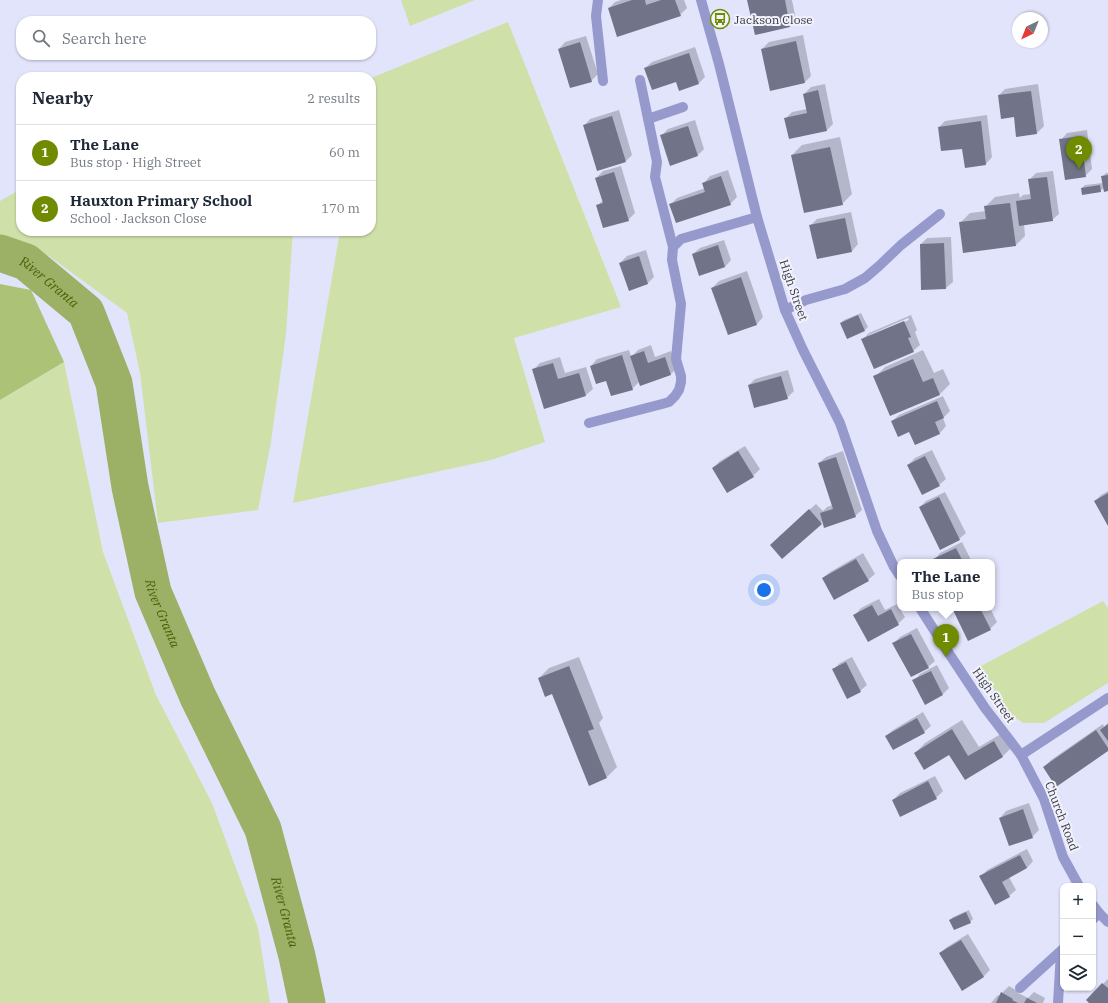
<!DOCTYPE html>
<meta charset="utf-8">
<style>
:root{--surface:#fff;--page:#f6f6f7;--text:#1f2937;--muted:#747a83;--line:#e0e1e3;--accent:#718b01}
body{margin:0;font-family:"IBM Plex Serif",serif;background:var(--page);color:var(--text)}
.controls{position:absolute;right:12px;bottom:12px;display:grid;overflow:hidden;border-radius:8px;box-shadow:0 1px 3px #0004}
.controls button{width:36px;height:36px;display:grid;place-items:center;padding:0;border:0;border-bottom:1px solid var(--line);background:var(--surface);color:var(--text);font:20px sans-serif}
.compass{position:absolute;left:1012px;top:12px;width:36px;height:36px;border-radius:50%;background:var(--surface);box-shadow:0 1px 3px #0004;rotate:223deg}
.you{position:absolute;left:764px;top:590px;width:14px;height:14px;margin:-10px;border:3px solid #fff;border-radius:50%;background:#1a73e8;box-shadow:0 0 0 6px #1a73e833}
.badge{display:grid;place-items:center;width:26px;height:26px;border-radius:50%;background:var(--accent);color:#fff;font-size:13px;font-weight:700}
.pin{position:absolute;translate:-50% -33px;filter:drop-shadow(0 1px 2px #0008)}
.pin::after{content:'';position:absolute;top:21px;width:14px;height:12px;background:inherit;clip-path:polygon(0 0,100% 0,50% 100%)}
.popup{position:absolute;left:897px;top:559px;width:98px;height:52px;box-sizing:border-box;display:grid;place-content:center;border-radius:8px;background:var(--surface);filter:drop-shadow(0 1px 3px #0005);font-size:13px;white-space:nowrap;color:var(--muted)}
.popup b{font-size:15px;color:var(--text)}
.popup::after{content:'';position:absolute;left:50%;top:100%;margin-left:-8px;border:8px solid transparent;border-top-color:var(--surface)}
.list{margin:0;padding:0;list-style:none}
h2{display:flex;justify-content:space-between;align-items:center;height:52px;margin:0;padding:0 16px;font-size:17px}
h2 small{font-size:13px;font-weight:400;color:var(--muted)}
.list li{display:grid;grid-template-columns:26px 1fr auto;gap:12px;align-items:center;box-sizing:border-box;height:56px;padding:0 16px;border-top:1px solid var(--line)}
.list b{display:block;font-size:15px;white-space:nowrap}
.list p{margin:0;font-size:13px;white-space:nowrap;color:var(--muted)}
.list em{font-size:13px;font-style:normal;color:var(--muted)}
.icon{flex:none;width:22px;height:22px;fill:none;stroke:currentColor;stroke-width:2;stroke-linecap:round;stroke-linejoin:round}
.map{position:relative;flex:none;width:1108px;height:1003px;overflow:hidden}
.search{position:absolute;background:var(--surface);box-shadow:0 1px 3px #0004;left:16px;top:16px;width:360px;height:44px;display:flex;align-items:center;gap:10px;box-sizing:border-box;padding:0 14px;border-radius:16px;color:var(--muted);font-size:15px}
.panel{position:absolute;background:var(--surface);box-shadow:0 1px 3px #0004;left:16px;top:72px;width:360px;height:164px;border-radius:16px}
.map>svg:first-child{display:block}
</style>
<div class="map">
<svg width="1108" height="1003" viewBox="0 0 1108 1003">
<rect width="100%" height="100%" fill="#e2e4fc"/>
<g fill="#cfe1a9">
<polygon points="401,0 475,0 410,26"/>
<polygon points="508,22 621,307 514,338 545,442 491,460 293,503 340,231 371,231 371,78"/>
<polygon points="21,189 21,231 293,231 286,334 271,442 258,510 158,523 140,373 127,313 49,256 0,236 0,201"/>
<polygon points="64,362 103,552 156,695 212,803 258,928 270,1003 0,1003 0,400"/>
<polygon points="1103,601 1108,608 1108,683 1044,723 1023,723 1006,711 981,666"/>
</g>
<polygon fill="#acc276" points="0,284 31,290 64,362 0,400"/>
<g fill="#0003" fill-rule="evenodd">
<polygon points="621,0 684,0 687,8 680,15 609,8 615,2"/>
<polygon points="748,0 792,0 796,20 790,26"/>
<polygon points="803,35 811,76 805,82 762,49 769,42"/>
<polygon points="586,36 598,74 591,81 559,49 565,42"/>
<polygon points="695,47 705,77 699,83 677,80 645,68 652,62"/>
<polygon points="825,84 833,124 827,130 785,119 792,112 807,109 804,94 811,87"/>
<polygon points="1038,84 1044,126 1037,133 1017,136 1015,116 999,95 1005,89"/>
<polygon points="619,110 632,155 626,161 584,126 590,119"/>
<polygon points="987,115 992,157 986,164 963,148 939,127 945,121"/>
<polygon points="695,120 704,149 698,155 671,164 661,136 668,129"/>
<polygon points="1087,130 1092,169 1085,176 1061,140 1067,133"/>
<polygon points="840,137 852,194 842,204 792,155 802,145"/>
<polygon points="621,166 635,213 628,220 597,206 603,200 596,178 603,171"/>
<polygon points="728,170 737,197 730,204 671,204 677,198 705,188 704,183 710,176"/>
<polygon points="1053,171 1059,214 1052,220 1024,224 1025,236 1015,246 960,223 970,213 986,211 985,207 995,197 1019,193 1020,198 1023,195 1031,194 1029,180 1036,173"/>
<polygon points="1106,173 1108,173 1108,190 1104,188 1100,191 1082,188 1085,185 1103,183 1103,176"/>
<polygon points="851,212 858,244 852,251 810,226 817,219"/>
<polygon points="951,237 953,282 946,288 921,244 927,238"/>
<polygon points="724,240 731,260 725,267 700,275 693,254 700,248"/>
<polygon points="646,250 654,277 648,283 629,289 620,263 627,256"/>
<polygon points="747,271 763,317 757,324 729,334 712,288 719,281"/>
<polygon points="861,313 868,327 865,330 848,337 841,323 844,320"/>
<path d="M911,315L917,330L915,332L920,345L913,351L862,340L869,333ZM908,318L909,320L869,337V335Z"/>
<polygon points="651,345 655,357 671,351 677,368 671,374 640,381 632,389 607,380 591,366 597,359 629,350 631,357 638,350"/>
<polygon points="923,350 934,373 943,369 950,384 940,394 891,415 875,377 885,367"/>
<polygon points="560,357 565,373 586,367 593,389 586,395 545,408 533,370 540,363"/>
<polygon points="788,370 794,391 787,398 749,385 755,379"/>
<polygon points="943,396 950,411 943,418 946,426 940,433 915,443 910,431 892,421 899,415"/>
<polygon points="745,446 760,469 753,476 713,468 720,461"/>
<polygon points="932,450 946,479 939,485 908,465 915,458"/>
<polygon points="843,451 862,510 855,516 823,521 782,557 778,538 816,504 823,511 827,507 833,505 819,463 826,457"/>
<polygon points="1108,491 1108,524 1095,501 1101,495"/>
<polygon points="945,492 966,533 959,539 920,507 926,501"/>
<polygon points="962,542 972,562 935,562 934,560 940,553"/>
<polygon points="863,553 875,574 868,580 823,578 830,572"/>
<polygon points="879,599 885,610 897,604 905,617 898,624 855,615 861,608"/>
<polygon points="953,608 990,608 997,622 990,629"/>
<polygon points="917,628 935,661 928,667 893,644 900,637"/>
<polygon points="579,657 603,718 599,723 617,767 607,777 553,693 539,678 549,668"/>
<polygon points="852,657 867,685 860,691 833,670 840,663"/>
<polygon points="937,665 949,688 942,695 914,681 920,674"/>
<polygon points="923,712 931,726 924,732 886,736 893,730"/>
<polygon points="962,720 979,747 1004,732 1013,746 1003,756 965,779 949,753 915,753 925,743"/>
<polygon points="1108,723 1108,749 1044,767 1051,760 1103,724 1104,727"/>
<polygon points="935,776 943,791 936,798 893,800 900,793"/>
<polygon points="1029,803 1039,830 1032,837 1000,818 1006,811"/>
<polygon points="1027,849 1033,861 1027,868 1009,877 1016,890 1009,896 981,877 987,870"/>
<polygon points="969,910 973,919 970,922 950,920 953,917"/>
<polygon points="968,934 990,970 983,977 940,953 947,947"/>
<polygon points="1108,979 1108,1003 1090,1003 1087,1000"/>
<polygon points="1009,986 1019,992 1018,993 1028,998 1034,992 1045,998 1043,1003 991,1003 998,995 1001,996 1002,993"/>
</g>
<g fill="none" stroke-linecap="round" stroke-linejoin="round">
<path stroke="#9cb166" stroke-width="37" id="s1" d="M0,253L26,262L86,312L114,383L130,487L153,592L198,697L263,829L297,956L307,1003"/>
</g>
<g fill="#717388">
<polygon points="632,0 645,0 646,5 661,0 675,0 681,16 617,37 608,8"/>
<polygon points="747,0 785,0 790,27 755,35"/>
<polygon points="796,41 805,83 770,91 761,49"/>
<polygon points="580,42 592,82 570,88 558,49"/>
<polygon points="689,53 699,84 679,91 676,82 652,90 644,68"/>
<polygon points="818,90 827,131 789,139 784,118 807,113 803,94"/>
<polygon points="1031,91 1037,134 1016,137 1014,117 1001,119 998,95"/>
<polygon points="612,116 626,162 597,171 583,125"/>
<polygon points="981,121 986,165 965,168 962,149 941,151 938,127"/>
<polygon points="688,126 698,156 670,166 660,135"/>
<polygon points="1081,136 1086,177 1065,180 1059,139"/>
<polygon points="830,147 843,205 804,213 791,155"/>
<polygon points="614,172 629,221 603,228 596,205 603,203 595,178"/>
<polygon points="1108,175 1108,191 1104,192 1101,176"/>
<polygon points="721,176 731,205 676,223 669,204 705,192 702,183"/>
<polygon points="1047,177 1053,221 1019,226 1016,201 1031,199 1028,179"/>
<polygon points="1100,185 1101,192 1082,195 1081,188"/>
<polygon points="1010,203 1016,246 963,253 959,222 986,219 984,206"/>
<polygon points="845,218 852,252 817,259 809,225"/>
<polygon points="944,243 946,289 921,290 920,244"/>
<polygon points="718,245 725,267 699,276 692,254"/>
<polygon points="639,256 648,284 629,291 619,263"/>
<polygon points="741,277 757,325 728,335 711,288"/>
<polygon points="858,315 865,331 847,339 840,323"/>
<polygon points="904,321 911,337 908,338 914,352 874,369 861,339"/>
<polygon points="644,351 648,363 665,357 671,375 640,386 630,356"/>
<polygon points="622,355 633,390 611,396 606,381 596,384 590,366"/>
<polygon points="913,359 923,382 933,378 940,395 890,416 873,376"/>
<polygon points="553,363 558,379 579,373 586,396 544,409 532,369"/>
<polygon points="781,376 788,399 754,408 748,385"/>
<polygon points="937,401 944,418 935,422 940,434 915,445 909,432 898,437 891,421"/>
<polygon points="738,451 754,477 727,493 712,468"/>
<polygon points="925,456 940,486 922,495 907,465"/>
<polygon points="836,457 856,517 824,528 820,513 833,509 818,463"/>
<polygon points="1108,493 1108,526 1094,501"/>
<polygon points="939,497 960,540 940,550 919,507"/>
<polygon points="809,509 822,524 782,559 770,545"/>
<polygon points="956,548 963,562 934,562 933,559"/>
<polygon points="856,559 869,581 834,600 822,578"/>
<polygon points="872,605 878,616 891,609 899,625 868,642 853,615"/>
<polygon points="952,608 980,608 991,630 968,641"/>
<polygon points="911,634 929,668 911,677 892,643"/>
<polygon points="846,662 861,692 847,699 832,669"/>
<polygon points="569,666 594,729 588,731 607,778 589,786 552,694 545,697 538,678"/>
<polygon points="931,671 943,695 925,705 912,680"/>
<polygon points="917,718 925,733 893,750 885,736"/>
<polygon points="1108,724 1108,741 1100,730"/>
<polygon points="952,729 968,756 994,741 1003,757 965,780 949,755 924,770 914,753"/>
<polygon points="1096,730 1108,748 1108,751 1056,787 1043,767"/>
<polygon points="928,781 937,799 900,817 892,800"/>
<polygon points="1023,809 1033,838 1009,846 999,818"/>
<polygon points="1020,855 1027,868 1002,882 1010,897 995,905 979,876"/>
<polygon points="966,912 971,923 954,930 949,920"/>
<polygon points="961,940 984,977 962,991 939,953"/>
<polygon points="1102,983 1108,988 1108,1003 1089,1003 1086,1000"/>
<polygon points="1001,992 1013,999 1012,1000 1018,1003 996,1003"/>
<polygon points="1027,998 1037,1003 1024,1003"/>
</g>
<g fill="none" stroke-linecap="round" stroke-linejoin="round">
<g stroke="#9699cb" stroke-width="10">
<polyline points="598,0 596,16 603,81"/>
<polyline points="1093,919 1099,913"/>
<polyline points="1020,988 1063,949"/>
<polyline points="1058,1003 1061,952"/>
</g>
<g stroke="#9699cb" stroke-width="10">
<polyline points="640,80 657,162 655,177 673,247"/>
<polyline points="648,119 683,107"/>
<polyline points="785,310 806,300 845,289 865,278 879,266 901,245 940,214"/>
<polyline points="589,423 662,404 669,402 675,396 679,390 681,382 681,376 676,359 681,304 672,260 673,247 681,239 757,217"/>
<polyline points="1021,755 1108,698"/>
</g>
<g stroke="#9699cb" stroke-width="10">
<polyline points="701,0 719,64 757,217 785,310 803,350 840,423 877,531 894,567 900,576"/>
<polyline points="920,608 950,655 985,708 1021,755 1044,799 1063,857 1079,886"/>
<polyline points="1093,905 1099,913 1108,922"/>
</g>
</g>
<defs>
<g id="bus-ring" transform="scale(1)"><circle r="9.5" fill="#f1f2fc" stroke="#718b01" stroke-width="1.5"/><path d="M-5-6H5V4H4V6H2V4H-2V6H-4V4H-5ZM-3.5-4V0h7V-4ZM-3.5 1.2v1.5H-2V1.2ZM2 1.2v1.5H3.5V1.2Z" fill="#718b01"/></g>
</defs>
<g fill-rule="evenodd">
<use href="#bus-ring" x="720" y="19"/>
</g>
<g text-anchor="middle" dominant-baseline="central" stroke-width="4" stroke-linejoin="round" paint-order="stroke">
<g font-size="12" fill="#393a44" stroke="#f1f2fc" text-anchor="start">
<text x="734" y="19">Jackson Close</text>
</g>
<g font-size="12" fill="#393a44" stroke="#f1f2fc">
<text transform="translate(794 290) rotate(71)">High Street</text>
<text transform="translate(994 695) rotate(55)">High Street</text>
<text transform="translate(1062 816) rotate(69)">Church Road</text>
</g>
<g font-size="13" font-style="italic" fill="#4c5e06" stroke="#f1f2fc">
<text stroke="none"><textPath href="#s1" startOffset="58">River Granta</textPath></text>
<text stroke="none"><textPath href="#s1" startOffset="418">River Granta</textPath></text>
<text stroke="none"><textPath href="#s1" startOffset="742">River Granta</textPath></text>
</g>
</g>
</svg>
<div class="controls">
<button>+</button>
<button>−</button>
<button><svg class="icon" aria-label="layers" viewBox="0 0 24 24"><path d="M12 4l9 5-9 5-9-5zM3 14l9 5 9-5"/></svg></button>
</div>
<svg class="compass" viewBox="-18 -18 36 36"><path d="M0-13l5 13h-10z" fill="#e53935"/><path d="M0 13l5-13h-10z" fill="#747a83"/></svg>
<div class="you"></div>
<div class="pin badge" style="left:946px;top:657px">1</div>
<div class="popup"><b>The Lane</b>Bus stop</div>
<div class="pin badge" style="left:1079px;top:169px">2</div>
<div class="search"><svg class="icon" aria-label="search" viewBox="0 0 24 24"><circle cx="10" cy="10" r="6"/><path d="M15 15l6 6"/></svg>Search here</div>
<section class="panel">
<h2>Nearby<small>2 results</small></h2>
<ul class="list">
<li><span class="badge">1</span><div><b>The Lane</b><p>Bus stop · High Street</p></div><em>60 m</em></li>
<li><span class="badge">2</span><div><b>Hauxton Primary School</b><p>School · Jackson Close</p></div><em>170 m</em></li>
</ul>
</section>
</div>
